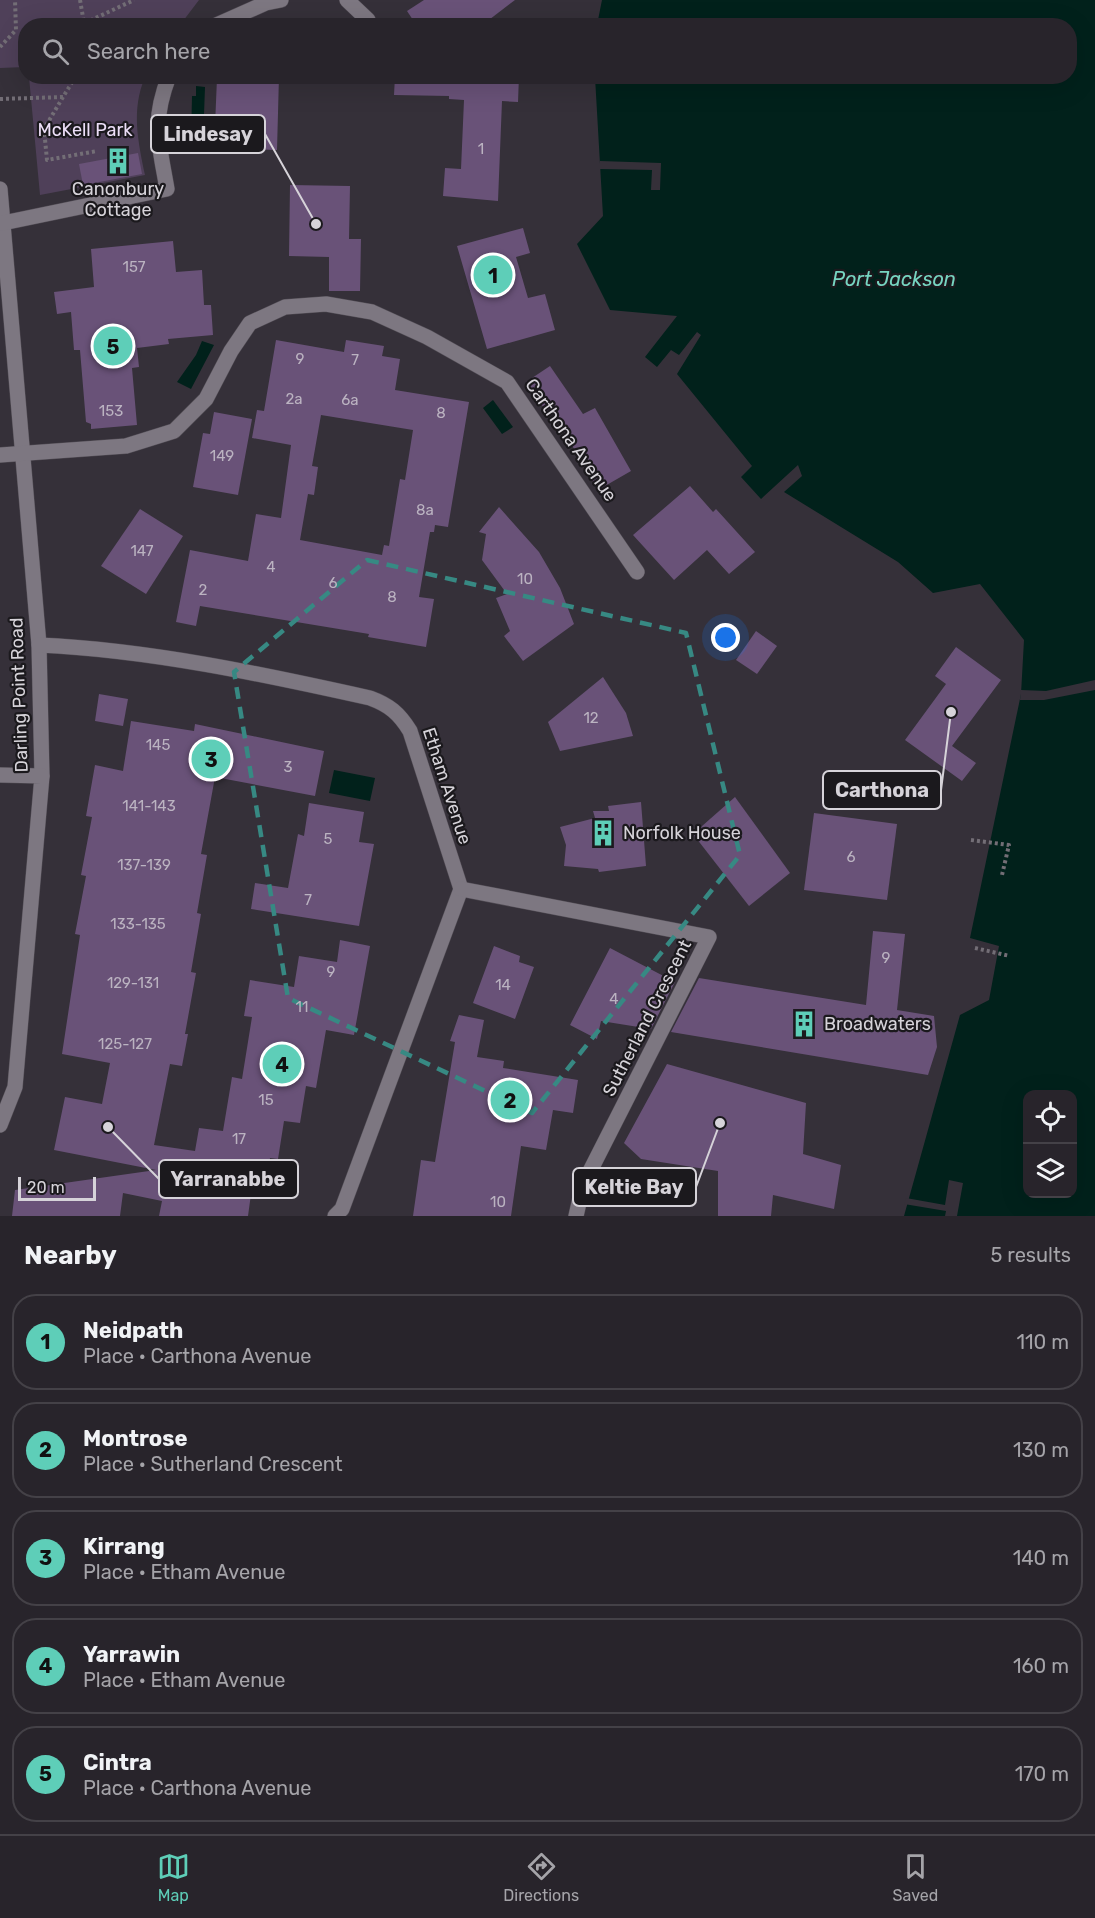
<!DOCTYPE html>
<meta charset="utf-8">
<style>
:root{--surface:#28242b;--page:#302c33;--text:#f1f3f6;--muted:#a5a4a9;--line:#444147;--accent:#5eceb8}
body{margin:0;font-family:Rubik,sans-serif;background:var(--page);color:var(--text)}
.controls{position:absolute;right:18px;bottom:18px;display:grid;overflow:hidden;border-radius:12px;box-shadow:0 6px 24px #0002}
.controls button{width:54px;height:54px;display:grid;place-items:center;padding:0;border:0;border-bottom:2px solid var(--line);background:var(--surface);color:var(--text);font:30px sans-serif}
.scale{position:absolute;left:18px;bottom:15px;width:78px;box-sizing:border-box;padding-left:6px;border:3px solid #d6d3d9;border-top:0;font-size:16px;line-height:21px;white-space:nowrap;color:#d6d3d9;-webkit-text-stroke:4px #1b191d;paint-order:stroke}
.you{position:absolute;left:726px;top:638px;width:21px;height:21px;margin:-15px;border:4px solid #fff;border-radius:50%;background:#1a73e8;box-shadow:0 0 0 9px #1a73e833}
.badge{display:grid;place-items:center;width:39px;height:39px;border-radius:50%;background:var(--accent);color:#111;font-size:20px;font-weight:700}
.pin{position:absolute;translate:-50% -50%;border:3px solid #fff;box-shadow:0 2px 6px #0006}
.list{margin:0;padding:0;list-style:none}
h2{display:flex;justify-content:space-between;align-items:center;height:78px;margin:0;padding:0 24px;font-size:26px}
h2 small{font-size:20px;font-weight:400;color:var(--muted)}
.list li{display:grid;grid-template-columns:39px 1fr auto;gap:18px;align-items:center;box-sizing:border-box;height:96px;margin:0 12px 12px;padding:0 12px;border:2px solid var(--line);border-radius:24px}
.list b{display:block;font-size:22px;white-space:nowrap}
.list p{margin:0;font-size:20px;white-space:nowrap;color:var(--muted)}
.list em{font-size:20px;font-style:normal;color:var(--muted)}
.icon{flex:none;width:33px;height:33px;fill:none;stroke:currentColor;stroke-width:2;stroke-linecap:round;stroke-linejoin:round}
.map{position:relative;flex:none;width:1095px;height:1216px;overflow:hidden}
.search{position:absolute;background:var(--surface);box-shadow:0 6px 24px #0002;left:18px;right:18px;top:18px;height:66px;display:flex;align-items:center;gap:15px;box-sizing:border-box;padding:0 21px;border-radius:24px;color:var(--muted);font-size:22px}
.sheet{height:618px;background:var(--surface)}
nav{display:flex;justify-content:space-around;align-items:center;box-sizing:border-box;height:84px;border-top:2px solid var(--line);background:var(--surface);font-size:16px;color:var(--muted)}
nav a{display:grid;justify-items:center;gap:3px}
nav .on{color:var(--accent)}
.map>svg:first-child{display:block}
</style>
<div class="map">
<svg width="1095" height="1216" viewBox="0 0 1095 1216">
<rect width="100%" height="100%" fill="#353039"/>
<g fill="#4f4059">
<polygon points="0,0 199,0 180,25 26,26 25,67 0,68"/>
<path d="M29,77H145C131,110 138,141 145,175L40,195Z"/>
</g>
<g fill="#01211b" fill-rule="evenodd">
<path d="M602,0H1095V1216H904L960,1015L989,1000L999,946L970,938L1021,694L1024,640L980,584L933,593L898,562L784,492L802,476L798,465L761,499L741,477L752,466L677,374L701,335L697,332L679,355L671,350L657,367L645,357L677,316L610,310L577,244L603,216L595,77L1070,76V26L597,25ZM1028,1094H1072V1194H1028Z"/>
<polygon points="196,86 205,87 203,142 191,141 192,96 196,96"/>
<polygon points="202,341 214,345 191,389 177,382 196,355"/>
<polygon points="493,400 513,427 502,434 483,408"/>
<polygon points="334,770 375,778 370,801 329,793"/>
</g>
<g fill="#353039">
<polygon points="600,161 661,163 660,190 651,190 652,170 600,169"/>
<polygon points="1095,680 1095,690 1044,700 1020,700 1021,690 1046,691"/>
<polygon points="949,1180 963,1183 957,1216 945,1216 946,1211 904,1204 906,1198 945,1205"/>
</g>
<g fill="#695278" fill-rule="evenodd">
<polygon points="424,0 515,0 481,26 417,26 407,11"/>
<polygon points="239,76 279,76 277,150 204,148 204,126 215,126 217,78"/>
<polygon points="395,76 519,76 518,102 502,101 498,201 443,196 445,168 461,169 464,100 449,99 449,96 394,95"/>
<polygon points="138,153 142,174 83,185 79,164"/>
<polygon points="290,185 350,186 349,239 361,239 360,291 329,291 329,257 289,256"/>
<polygon points="523,228 530,253 516,257 528,298 545,294 555,330 487,349 457,246"/>
<polygon points="173,241 176,272 202,270 204,305 211,305 213,335 168,339 169,344 137,348 139,367 132,368 137,425 91,429 91,424 86,422 80,350 74,350 71,312 57,314 54,292 94,287 91,249"/>
<path d="M276,340L344,352L346,340L384,346L382,356L400,359L395,390L469,402L448,527L435,525L434,532H430L419,597L434,599L426,647L368,637L369,634L200,606L196,626L176,622L190,550L248,561L256,514L281,518L291,445L252,438L257,410L264,411ZM321,415L413,430L405,480L400,479L389,546L384,545L382,555L300,540L308,494L314,495L318,467L312,466Z"/>
<polygon points="550,366 583,414 595,408 631,471 598,490 552,411 548,414 526,382"/>
<polygon points="214,412 252,419 238,495 193,487 203,433 210,434"/>
<polygon points="690,486 713,512 716,509 755,552 729,574 707,550 674,580 633,535"/>
<polygon points="499,507 539,552 560,588 574,624 523,661 504,636 510,631 496,598 507,594 482,560 486,534 479,532"/>
<polygon points="140,509 183,536 146,594 101,566"/>
<polygon points="756,631 777,646 757,674 736,660"/>
<polygon points="956,647 1001,680 952,746 976,763 962,781 905,740 946,684 935,676"/>
<polygon points="603,677 626,713 633,736 560,751 548,722"/>
<polygon points="99,694 128,699 123,726 95,721"/>
<polygon points="131,721 194,731 195,724 324,751 315,796 215,777 201,854 207,855 197,913 201,914 191,972 196,973 185,1034 188,1034 182,1066 170,1064 154,1145 195,1151 199,1128 223,1131 232,1077 242,1079 252,1017 244,1016 250,980 294,987 299,956 337,962 340,940 370,946 354,1035 326,1030 316,1088 306,1086 300,1123 284,1121 278,1159 270,1158 264,1196 251,1194 248,1216 159,1216 162,1201 123,1193 120,1216 12,1216 15,1190 156,1170 54,1150 65,1097 102,1104 110,1063 62,1054 80,935 75,934 86,876 81,875 92,817 86,816 95,765 123,771"/>
<polygon points="735,797 790,873 749,906 693,834"/>
<polygon points="641,802 646,866 599,872 598,869 564,866 566,845 560,827 595,818 593,811 609,811 608,806"/>
<polygon points="309,803 364,812 359,842 374,844 359,926 251,909 255,883 288,888 298,834 304,836"/>
<polygon points="814,813 897,824 887,900 804,890"/>
<polygon points="873,931 905,934 897,1010 934,1016 937,1047 928,1075 671,1032 699,978 866,1005"/>
<polygon points="494,946 520,956 519,962 534,967 515,1019 473,1003"/>
<polygon points="610,948 675,982 651,1029 601,1021 597,1039 570,1025"/>
<polygon points="459,1015 484,1020 477,1057 504,1061 503,1068 578,1080 573,1113 553,1110 546,1150 521,1146 511,1216 413,1216 421,1160 435,1162 455,1042 450,1041"/>
<polygon points="667,1064 806,1103 803,1154 841,1165 834,1209 773,1195 771,1216 718,1216 718,1171 641,1159 624,1143"/>
</g>
<g fill="none" stroke-linecap="round" stroke-linejoin="round">
<g stroke="#514c54" stroke-width="16">
<g id="minor">
<polyline points="347,0 368,20 370,26"/>
<polyline points="214,26 266,3 281,0"/>
<polyline points="0,189 39,645 42,776"/>
<path d="M3,223L167,189C159,142 151,123 169,76"/>
<polyline points="0,455 126,446 174,431 206,399 231,351 250,323 285,307 326,304 372,312 427,337 507,382 637,572"/>
<path d="M39,645C150,650 262,674 370,698C389,705 399,713 410,731L461,889L342,1209L335,1216"/>
<polyline points="461,889 709,937 583,1185 576,1216"/>
</g>
</g>
<g stroke="#514c54" stroke-width="16">
<polyline id="tertiary" points="0,775 42,776 15,1087 0,1125"/>
</g>
<g stroke="#736e76" stroke-width="4" stroke-dasharray="3 3" stroke-linecap="butt">
<polyline points="80,0 84,23"/>
<polyline points="85,23 134,0"/>
<polyline points="0,47 16,30 15,0"/>
<polyline points="63,97 44,129 47,160 97,151"/>
<polyline points="0,99 63,97 76,76"/>
<polyline points="971,840 1009,845 1002,875"/>
<polyline points="975,948 1010,956"/>
</g>
<use href="#minor" stroke="#7d7781" stroke-width="15"/>
<use href="#tertiary" stroke="#7d7781" stroke-width="15"/>
</g>
<path fill="none" stroke="#378983" stroke-width="4.5" stroke-dasharray="12 8" stroke-linejoin="round" d="M367,560L686,633L740,855L532,1113L288,998L234,672Z"/>
<defs>
<g id="building-bare" transform="scale(2.07)"><path d="M-4-6H4V6H1V3H-1V6H-4ZM-2.5-4.3h1.7v1.8h-1.7ZM.8-4.3h1.7v1.8H.8ZM-2.5-1h1.7V.8h-1.7ZM.8-1h1.7V.8H.8Z" fill="#5eceb8" stroke="#1b191d" stroke-width="2.5" paint-order="stroke"/></g>
</defs>
<g fill-rule="evenodd">
<use href="#building-bare" x="118" y="161"/>
<use href="#building-bare" x="603" y="833"/>
<use href="#building-bare" x="804" y="1024"/>
</g>
<g text-anchor="middle" dominant-baseline="central" stroke-width="4.5" stroke-linejoin="round" paint-order="stroke">
<g font-size="15" fill="#bbb3c1">
<text x="481" y="149">1</text>
<text x="134" y="267">157</text>
<text x="300" y="359">9</text>
<text x="355" y="360">7</text>
<text x="294" y="399">2a</text>
<text x="350" y="400">6a</text>
<text x="111" y="411">153</text>
<text x="441" y="413">8</text>
<text x="222" y="456">149</text>
<text x="425" y="510">8a</text>
<text x="142" y="551">147</text>
<text x="271" y="567">4</text>
<text x="525" y="579">10</text>
<text x="333" y="583">6</text>
<text x="203" y="590">2</text>
<text x="392" y="597">8</text>
<text x="591" y="718">12</text>
<text x="158" y="745">145</text>
<text x="288" y="767">3</text>
<text x="149" y="806">141-143</text>
<text x="328" y="839">5</text>
<text x="851" y="857">6</text>
<text x="144" y="865">137-139</text>
<text x="308" y="900">7</text>
<text x="138" y="924">133-135</text>
<text x="886" y="958">9</text>
<text x="331" y="972">9</text>
<text x="133" y="983">129-131</text>
<text x="503" y="985">14</text>
<text x="614" y="999">4</text>
<text x="302" y="1007">11</text>
<text x="125" y="1044">125-127</text>
<text x="266" y="1100">15</text>
<text x="239" y="1139">17</text>
<text x="498" y="1202">10</text>
</g>
<g font-size="18" fill="#ecdef7" stroke="#1b191d">
<text x="85" y="130">McKell Park</text>
</g>
<g font-size="18" fill="#d6d3d9" stroke="#1b191d" text-anchor="start">
<text x="118" y="189" text-anchor="middle">Canonbury<tspan x="118" dy="21">Cottage</tspan></text>
<text x="623" y="833">Norfolk House</text>
<text x="824" y="1024">Broadwaters</text>
</g>
<g font-size="18" fill="#d6d3d9" stroke="#1b191d">
<text transform="translate(571 440) rotate(55)">Carthona Avenue</text>
<text transform="translate(19 695) rotate(-92)">Darling Point Road</text>
<text transform="translate(447 786) rotate(72)">Etham Avenue</text>
<text transform="translate(647 1018) rotate(-63)">Sutherland Crescent</text>
</g>
<g font-size="20" font-style="italic" fill="#76d5c1" stroke="#1b191d">
<text x="894" y="279">Port Jackson</text>
</g>
</g>
<path fill="none" stroke="#d6d3d9" stroke-width="2" d="M316 224L265 134M951 712L941 790M108 1127L159 1179M720 1123L696 1187"/>
<g fill="#d6d3d9" stroke="#1b191d" stroke-width="2">
<circle cx="316" cy="224" r="6"/>
<circle cx="951" cy="712" r="6"/>
<circle cx="108" cy="1127" r="6"/>
<circle cx="720" cy="1123" r="6"/>
</g>
<g fill="#1b191d" stroke="#d6d3d9" stroke-width="2">
<rect x="151" y="115" width="114" height="38" rx="6"/>
<rect x="823" y="771" width="118" height="38" rx="6"/>
<rect x="159" y="1160" width="139" height="38" rx="6"/>
<rect x="573" y="1168" width="123" height="38" rx="6"/>
</g>
<g font-size="20" text-anchor="middle" font-weight="bold" fill="#d6d3d9">
<text x="208" y="141">Lindesay</text>
<text x="882" y="797">Carthona</text>
<text x="228" y="1186">Yarranabbe</text>
<text x="634" y="1194">Keltie Bay</text>
</g>
</svg>
<div class="controls">
<button><svg class="icon" aria-label="locate" viewBox="0 0 24 24"><circle cx="12" cy="12" r="6"/><path d="M12 2v4M12 18v4M2 12h4M18 12h4"/></svg></button>
<button><svg class="icon" aria-label="layers" viewBox="0 0 24 24"><path d="M12 4l9 5-9 5-9-5zM3 14l9 5 9-5"/></svg></button>
</div>
<div class="scale">20 m</div>
<div class="you"></div>
<div class="pin badge" style="left:493px;top:275px">1</div>
<div class="pin badge" style="left:510px;top:1100px">2</div>
<div class="pin badge" style="left:211px;top:759px">3</div>
<div class="pin badge" style="left:282px;top:1064px">4</div>
<div class="pin badge" style="left:113px;top:346px">5</div>
<div class="search"><svg class="icon" aria-label="search" viewBox="0 0 24 24"><circle cx="10" cy="10" r="6"/><path d="M15 15l6 6"/></svg>Search here</div>
</div>
<section class="sheet">
<h2>Nearby<small>5 results</small></h2>
<ul class="list">
<li><span class="badge">1</span><div><b>Neidpath</b><p>Place · Carthona Avenue</p></div><em>110 m</em></li>
<li><span class="badge">2</span><div><b>Montrose</b><p>Place · Sutherland Crescent</p></div><em>130 m</em></li>
<li><span class="badge">3</span><div><b>Kirrang</b><p>Place · Etham Avenue</p></div><em>140 m</em></li>
<li><span class="badge">4</span><div><b>Yarrawin</b><p>Place · Etham Avenue</p></div><em>160 m</em></li>
<li><span class="badge">5</span><div><b>Cintra</b><p>Place · Carthona Avenue</p></div><em>170 m</em></li>
</ul>
</section>
<nav>
<a class="on"><svg class="icon" aria-label="map" viewBox="0 0 24 24"><path d="M3 6l6-2 6 2 6-2v14l-6 2-6-2-6 2zM9 4v14M15 6v14"/></svg>Map</a>
<a><svg class="icon" aria-label="directions" viewBox="0 0 24 24"><path d="M12 3l9 9-9 9-9-9zM9 14v-3h6M13 9l2 2-2 2"/></svg>Directions</a>
<a><svg class="icon" aria-label="saved" viewBox="0 0 24 24"><path d="M7 4h10v16l-5-4-5 4z"/></svg>Saved</a>
</nav>
